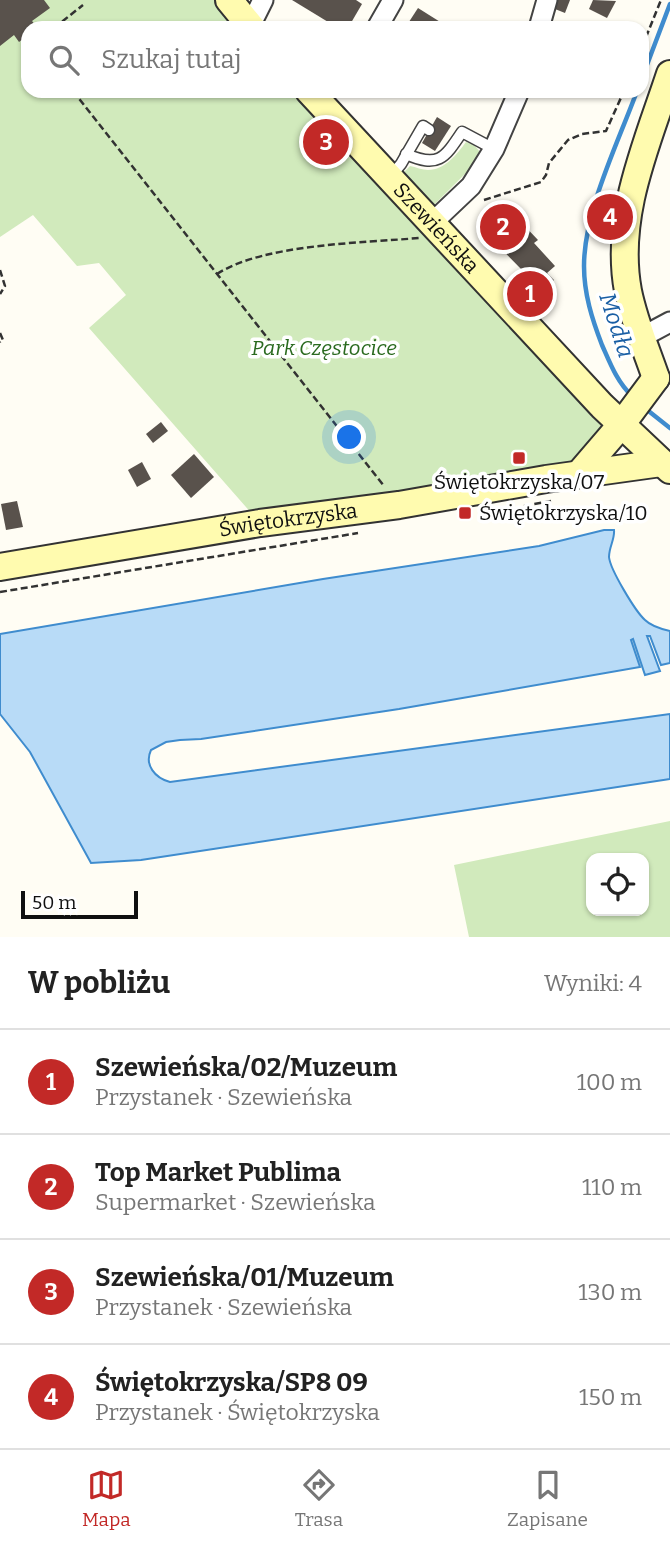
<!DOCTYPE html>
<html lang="pl">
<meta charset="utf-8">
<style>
:root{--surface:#fff;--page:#f6f6f6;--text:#222;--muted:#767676;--line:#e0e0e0;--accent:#c22927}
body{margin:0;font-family:Bitter,serif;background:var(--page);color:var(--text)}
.controls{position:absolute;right:21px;bottom:21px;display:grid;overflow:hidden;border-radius:14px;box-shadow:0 2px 5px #0004}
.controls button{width:63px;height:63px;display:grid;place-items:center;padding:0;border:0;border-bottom:2px solid var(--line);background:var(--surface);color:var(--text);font:35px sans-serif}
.scale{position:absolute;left:21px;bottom:18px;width:117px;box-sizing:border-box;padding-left:7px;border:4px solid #101010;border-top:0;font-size:19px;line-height:24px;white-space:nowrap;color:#101010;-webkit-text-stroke:5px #fff;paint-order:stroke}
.you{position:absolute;left:350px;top:438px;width:24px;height:24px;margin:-18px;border:5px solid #fff;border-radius:50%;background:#1a73e8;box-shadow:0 0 0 10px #1a73e833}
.badge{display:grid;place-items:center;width:46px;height:46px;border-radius:50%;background:var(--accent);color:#fff;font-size:23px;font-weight:700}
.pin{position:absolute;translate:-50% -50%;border:4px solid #fff;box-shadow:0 2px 7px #0006}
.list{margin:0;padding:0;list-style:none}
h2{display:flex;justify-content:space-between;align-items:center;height:91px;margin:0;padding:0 28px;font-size:30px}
h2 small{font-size:23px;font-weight:400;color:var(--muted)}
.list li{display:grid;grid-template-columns:46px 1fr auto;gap:21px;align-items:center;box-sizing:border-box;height:105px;padding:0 28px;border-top:2px solid var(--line)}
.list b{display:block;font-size:26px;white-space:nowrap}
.list p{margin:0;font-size:23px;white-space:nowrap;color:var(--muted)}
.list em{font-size:23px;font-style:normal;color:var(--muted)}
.icon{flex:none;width:38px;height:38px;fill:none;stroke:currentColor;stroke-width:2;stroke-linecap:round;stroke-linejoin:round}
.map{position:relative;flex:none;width:670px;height:937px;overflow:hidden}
.search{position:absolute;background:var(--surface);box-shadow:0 2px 5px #0004;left:21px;right:21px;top:21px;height:77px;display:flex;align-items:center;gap:18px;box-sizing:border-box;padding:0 24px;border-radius:21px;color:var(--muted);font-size:26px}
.sheet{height:511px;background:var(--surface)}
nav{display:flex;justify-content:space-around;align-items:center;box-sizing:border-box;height:98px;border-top:2px solid var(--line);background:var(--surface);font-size:19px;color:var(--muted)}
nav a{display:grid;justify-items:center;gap:4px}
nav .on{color:var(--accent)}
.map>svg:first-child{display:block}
</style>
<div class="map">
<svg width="670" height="937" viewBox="0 0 670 937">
<rect width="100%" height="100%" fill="#fffdf4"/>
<g fill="#d1eabc" fill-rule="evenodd">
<polygon points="0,0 229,0 252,28 28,28 28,91 309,91 621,425 579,474 260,523 89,328 126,295 99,263 77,266 33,215 0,237"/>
<path d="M466,142L474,145L481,153L474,165L433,206L403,173L410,166C416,167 422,170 428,170C445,170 457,154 466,142Z"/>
<path d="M670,821V937H469L454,865ZM644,858V911H591V858Z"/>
</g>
<path fill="#b8dbf7" stroke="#3f8cce" stroke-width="2" d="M604,530H614C615,539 609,547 609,557C610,569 635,611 645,620C651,626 661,629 670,631V663L661,665L650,636H647L660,671L645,675L633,639L631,640L640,667L399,709L201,739L180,740L166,742L151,750C144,765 155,778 170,782L670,714V779L141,860L91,863L30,752L0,714V634L323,579L539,546Z"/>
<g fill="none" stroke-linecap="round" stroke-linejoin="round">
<g stroke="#3f8cce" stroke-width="4.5">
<polyline points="642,78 670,4"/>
<path d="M632,396C617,382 610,363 602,345C592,319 584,294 584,266C584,211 618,143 637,91"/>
<polyline points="646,409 670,428"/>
</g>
</g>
<g fill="#59524c">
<polygon points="0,0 44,0 50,8 32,21 38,28 28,28 28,35 19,42 14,35 0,46"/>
<polygon points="292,0 356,0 362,4 348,28 338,28"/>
<polygon points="558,0 570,0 565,13 555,9"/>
<polygon points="593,0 616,1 607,18 589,9"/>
<polygon points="418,8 445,25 443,28 405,28"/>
<polygon points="437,117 451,126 435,151 422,143"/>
<polygon points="501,201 538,240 534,243 555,266 547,273 554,280 537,295 517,273 521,269 477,224"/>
<polygon points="161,422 168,431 153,443 146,434"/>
<polygon points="194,454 214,477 191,498 171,475"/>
<polygon points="142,462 151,479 137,487 128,470"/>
<polygon points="17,501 23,527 6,530 1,504"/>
</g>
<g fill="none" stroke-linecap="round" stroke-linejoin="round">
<g stroke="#434343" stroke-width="13">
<g id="lane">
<path d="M406,154C438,168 444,159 462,132L494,149"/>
<polyline points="390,177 401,164 423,126 429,130"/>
</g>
</g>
<g stroke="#434343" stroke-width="23">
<g id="street">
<polyline points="250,26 263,0"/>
<polyline points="377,28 393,0"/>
<polyline points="539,28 547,0"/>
<polyline points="432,223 471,186 494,149 519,91"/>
<polyline points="642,337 670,322"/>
</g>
</g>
<g stroke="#323232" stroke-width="30">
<g id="secondary">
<polyline points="229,0 252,28"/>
<path id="s1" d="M309,91L602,406L670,470"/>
<path d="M656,378C646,349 634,321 628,291C614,216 647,144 670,74"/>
<polyline points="579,474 621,425 656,378"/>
<path id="s2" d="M0,567L260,523L399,505L546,479L661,463"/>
</g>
</g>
<g stroke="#323232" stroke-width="2.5" stroke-dasharray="7 3.5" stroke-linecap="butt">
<polyline points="54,28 83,5"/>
<polyline points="642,47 661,0"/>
<polyline points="73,91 384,486"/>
<polyline points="281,91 288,98"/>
<polyline points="484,200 541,182 546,175 549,163 568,140 582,134 606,131 624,91"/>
<polyline points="0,270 5,286 0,294"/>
<path d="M217,274C263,244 362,243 419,238"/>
<polyline points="0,333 3,340 0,342"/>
<polyline points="524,506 551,501"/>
<polyline points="0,592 358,533"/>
</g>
<use href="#lane" stroke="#fff" stroke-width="10"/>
<use href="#street" stroke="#fff" stroke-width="19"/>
<use href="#secondary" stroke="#fffbaf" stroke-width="26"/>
</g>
<g fill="#c22927" stroke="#fff" stroke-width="2.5">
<rect x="512" y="451" width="14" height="14" rx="3.5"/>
<rect x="458" y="506" width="14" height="14" rx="3.5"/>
</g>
<g text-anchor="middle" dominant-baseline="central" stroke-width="7" stroke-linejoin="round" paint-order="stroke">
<g font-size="21" fill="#101010" stroke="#fff">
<text stroke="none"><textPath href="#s1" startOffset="187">Szewieńska</textPath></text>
<text stroke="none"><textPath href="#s2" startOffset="292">Świętokrzyska</textPath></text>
</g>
<g font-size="21" font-style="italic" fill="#2a6a1f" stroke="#fff">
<text x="324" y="348">Park Częstocice</text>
</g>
<g font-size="21" fill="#101010" stroke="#fff">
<text x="519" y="482">Świętokrzyska/07</text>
<text x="479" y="513" text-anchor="start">Świętokrzyska/10</text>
</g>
<g font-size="23" font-style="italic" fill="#185ea4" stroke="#fff">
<text transform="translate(617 325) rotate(72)">Modła</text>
</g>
</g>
</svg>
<div class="controls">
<button><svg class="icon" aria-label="locate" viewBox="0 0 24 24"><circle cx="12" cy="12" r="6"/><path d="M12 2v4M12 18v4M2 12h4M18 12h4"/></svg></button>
</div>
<div class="scale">50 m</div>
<div class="you"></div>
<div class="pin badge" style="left:530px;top:294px">1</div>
<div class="pin badge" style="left:503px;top:227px">2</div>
<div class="pin badge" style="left:326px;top:142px">3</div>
<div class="pin badge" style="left:610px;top:217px">4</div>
<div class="search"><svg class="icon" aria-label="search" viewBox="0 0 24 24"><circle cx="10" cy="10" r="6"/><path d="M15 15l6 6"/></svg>Szukaj tutaj</div>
</div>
<section class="sheet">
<h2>W pobliżu<small>Wyniki: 4</small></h2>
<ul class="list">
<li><span class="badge">1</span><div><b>Szewieńska/02/Muzeum</b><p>Przystanek · Szewieńska</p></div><em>100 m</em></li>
<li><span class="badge">2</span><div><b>Top Market Publima</b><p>Supermarket · Szewieńska</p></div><em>110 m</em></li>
<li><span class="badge">3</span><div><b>Szewieńska/01/Muzeum</b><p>Przystanek · Szewieńska</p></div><em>130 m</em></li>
<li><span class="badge">4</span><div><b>Świętokrzyska/SP8 09</b><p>Przystanek · Świętokrzyska</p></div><em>150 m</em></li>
</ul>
</section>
<nav>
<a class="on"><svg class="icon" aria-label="map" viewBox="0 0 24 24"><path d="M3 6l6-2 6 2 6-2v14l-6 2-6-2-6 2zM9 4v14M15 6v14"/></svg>Mapa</a>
<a><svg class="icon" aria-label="directions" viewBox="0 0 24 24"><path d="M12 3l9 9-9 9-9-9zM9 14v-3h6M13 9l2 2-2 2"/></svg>Trasa</a>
<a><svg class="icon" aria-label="saved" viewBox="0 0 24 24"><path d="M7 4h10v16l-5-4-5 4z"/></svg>Zapisane</a>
</nav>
